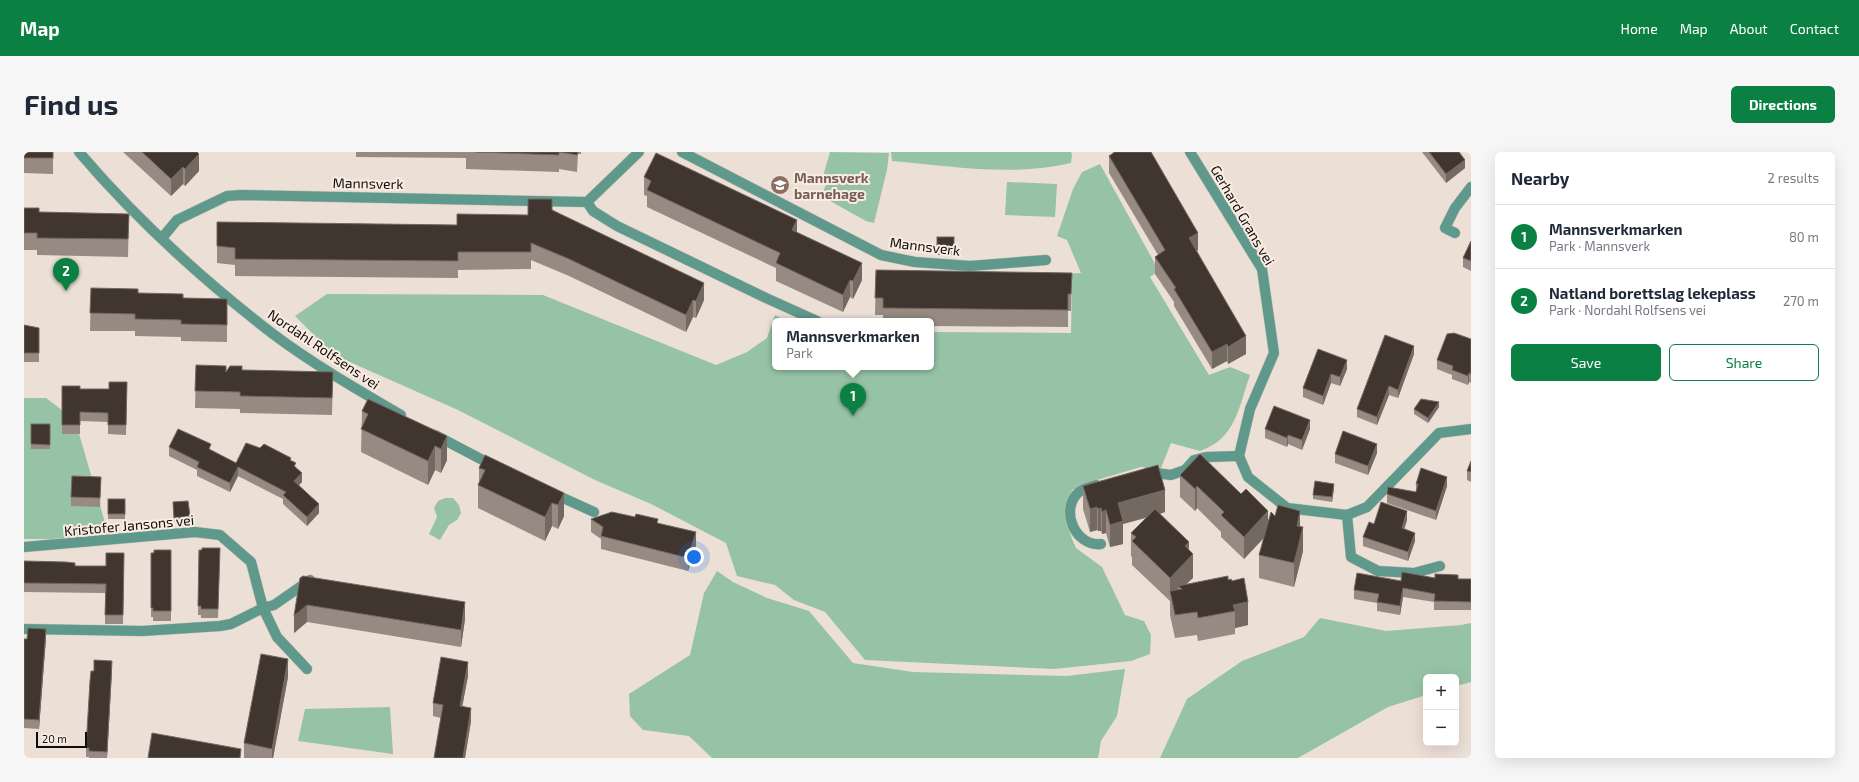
<!DOCTYPE html>
<meta charset="utf-8">
<style>
:root{--surface:#fff;--page:#f6f6f7;--text:#1f2937;--muted:#747a83;--line:#e0e1e3;--accent:#0b8043}
body{margin:0;font-family:"Exo 2",sans-serif;background:var(--page);color:var(--text)}
.controls{position:absolute;right:12px;bottom:12px;display:grid;overflow:hidden;border-radius:6px;box-shadow:0 4px 16px #0002}
.controls button{width:36px;height:36px;display:grid;place-items:center;padding:0;border:0;border-bottom:1px solid var(--line);background:var(--surface);color:var(--text);font:20px sans-serif}
.scale{position:absolute;left:12px;bottom:10px;width:51px;box-sizing:border-box;padding-left:4px;border:2px solid #100c09;border-top:0;font-size:11px;line-height:14px;white-space:nowrap;color:#100c09;-webkit-text-stroke:3px #f9ece3;paint-order:stroke}
.you{position:absolute;left:670px;top:405px;width:14px;height:14px;margin:-10px;border:3px solid #fff;border-radius:50%;background:#1a73e8;box-shadow:0 0 0 6px #1a73e833}
.badge{display:grid;place-items:center;width:26px;height:26px;border-radius:50%;background:var(--accent);color:#fff;font-size:13px;font-weight:700}
.pin{position:absolute;translate:-50% -33px;filter:drop-shadow(0 1px 2px #0008)}
.pin::after{content:'';position:absolute;top:21px;width:14px;height:12px;background:inherit;clip-path:polygon(0 0,100% 0,50% 100%)}
.popup{position:absolute;left:748px;top:166px;width:162px;height:52px;box-sizing:border-box;display:grid;place-content:center;border-radius:6px;background:var(--surface);filter:drop-shadow(0 1px 3px #0005);font-size:13px;white-space:nowrap;color:var(--muted)}
.popup b{font-size:15px;color:var(--text)}
.popup::after{content:'';position:absolute;left:50%;top:100%;margin-left:-8px;border:8px solid transparent;border-top-color:var(--surface)}
.list{margin:0;padding:0;list-style:none}
h2{display:flex;justify-content:space-between;align-items:center;height:52px;margin:0;padding:0 16px;font-size:17px}
h2 small{font-size:13px;font-weight:400;color:var(--muted)}
.list li{display:grid;grid-template-columns:26px 1fr auto;gap:12px;align-items:center;box-sizing:border-box;height:64px;padding:0 16px;border-top:1px solid var(--line)}
.list b{display:block;font-size:15px;white-space:nowrap}
.list p{margin:0;font-size:13px;white-space:nowrap;color:var(--muted)}
.list em{font-size:13px;font-style:normal;color:var(--muted)}
.actions{display:flex;gap:8px;padding:12px 16px}
.actions a{flex:1;padding:9px 0;border:1px solid var(--accent);border-radius:6px;text-align:center;font-size:14px;color:var(--accent)}
.actions .main{background:var(--accent);color:#fff}
.map{position:relative;flex:none;width:1447px;height:606px;overflow:hidden;border-radius:6px}
header{display:flex;align-items:center;gap:24px;box-sizing:border-box;height:56px;padding:0 20px;background:var(--accent);color:#fff}
header strong{font-size:19px}
nav{display:flex;gap:22px;margin-inline-start:auto;font-size:14px}
.intro{display:flex;align-items:center;justify-content:space-between;box-sizing:border-box;height:96px;padding:0 24px}
h1{margin:0;font-size:28px}
.button{padding:10px 18px;border-radius:6px;background:var(--accent);color:#fff;font-size:14px;font-weight:700}
main{display:flex;gap:24px;padding:0 24px}
aside{flex:1;background:var(--surface);border-radius:6px;box-shadow:0 4px 16px #0002}
.map>svg:first-child{display:block}
</style>
<header>
<strong>Map</strong>
<nav><a>Home</a><a>Map</a><a>About</a><a>Contact</a></nav>
</header>
<div class="intro"><h1>Find us</h1><a class="button">Directions</a></div>
<main>
<div class="map">
<svg width="1447" height="606" viewBox="0 0 1447 606">
<rect width="100%" height="100%" fill="#ecdfd6"/>
<g fill="#96c3a5">
<polygon points="806,0 865,1 863,18 850,71 842,69 797,44 802,33 797,31"/>
<path d="M867,0H1047L1048,3L1047,11C989,25 927,14 868,9Z"/>
<path d="M1076,12L1135,119L1126,125L1185,223L1206,215L1226,223C1215,254 1212,287 1176,299L1147,291L1137,316L1117,315L1073,328L1048,338L1041,357L1043,372L1048,387L1052,396L1078,415L1101,463L1120,469L1127,483L1126,502L1107,509L1030,517L841,508L801,460L770,448L751,433L713,424L702,391L627,352L571,328L434,258L310,203L271,164L303,142L519,143L692,213L723,200L743,186L751,163L763,169H751V215H907V180L1047,181L1048,133L1041,122L1057,121L1043,88L1033,84L1049,37L1058,20Z"/>
<polygon points="983,30 1033,32 1031,65 981,63"/>
<polygon points="0,246 22,246 51,268 84,381 28,387 0,387"/>
<polygon points="421,346 429,346 435,353 437,361 433,368 425,373 416,388 405,382 413,365 410,356 414,349"/>
<polygon points="693,419 709,430 743,446 785,459 829,511 889,520 1043,524 1101,517 1093,564 1077,589 1074,606 688,606 665,584 619,578 606,564 605,542 666,503 680,441"/>
<polygon points="1296,466 1362,479 1437,473 1447,471 1447,530 1432,534 1432,525 1402,525 1402,543 1364,555 1274,606 1136,606 1163,547 1218,509 1280,485"/>
<polygon points="366,555 369,602 274,589 281,557"/>
</g>
<g fill="none" stroke-linecap="round" stroke-linejoin="round">
<g stroke="#c9bdb5" stroke-width="11">
<g id="minor">
<path d="M55,0C112,67 179,128 249,182C289,212 334,238 377,263"/>
<polyline points="658,0 857,103 891,110 946,114 1022,108"/>
<polyline points="1166,0 1238,117 1250,201 1226,257 1215,304 1224,325 1263,356 1323,363 1343,355 1415,281 1447,277"/>
<polyline points="563,50 569,59 593,74 742,146 793,169"/>
<polyline points="1431,81 1421,76 1431,56 1447,35"/>
<polyline points="138,86 153,68 203,44 217,43 563,50 615,0"/>
<polyline points="411,283 470,314"/>
<polyline points="1124,320 1147,323 1161,318 1170,308 1182,305 1215,304"/>
<path d="M1072,333C1066,335 1060,336 1055,340C1035,357 1051,395 1077,392"/>
<polyline points="528,341 570,360"/>
<polyline points="1323,363 1327,405 1354,419 1390,421 1416,414"/>
<polyline points="0,395 171,380 196,383 227,410 239,456 253,485 283,517"/>
<polyline points="0,477 118,479 196,474 207,472 239,456 250,453 286,428"/>
</g>
</g>
<use href="#minor" stroke="#5e998c" stroke-width="10"/>
</g>
<g fill="#968a82">
<polygon points="0,0 29,0 29,22 0,21"/>
<polygon points="99,0 173,0 175,19 161,34 159,32 147,44"/>
<polygon points="332,0 557,0 557,2 554,2 553,20 535,17 535,20 442,17 442,6 332,5"/>
<polygon points="1089,0 1127,0 1174,98 1173,99 1222,202 1204,212 1203,209 1188,217 1150,154 1150,150 1131,122 1131,105 1134,103 1085,21 1085,4 1089,1"/>
<polygon points="1398,0 1435,0 1441,16 1422,31"/>
<polygon points="620,25 773,80 838,128 829,147 826,145 819,160 752,129 752,116 623,55 623,44 620,43"/>
<polygon points="0,56 15,60 105,62 104,105 13,103 13,98 0,98"/>
<polygon points="528,58 680,148 672,166 669,165 662,180 545,124 507,108 507,117 434,118 434,126 211,124 211,113 193,111 193,70 433,73 504,63"/>
<rect x="913" y="85" width="17" height="18"/>
<polygon points="1447,89 1447,119 1439,115 1439,106"/>
<polygon points="852,118 1048,121 1047,159 1044,159 1044,175 907,174 907,169 859,169 859,163 851,163"/>
<polygon points="67,136 159,146 203,147 203,190 157,189 157,185 111,184 111,179 66,179"/>
<polygon points="0,173 15,176 15,210 0,210"/>
<polygon points="1447,187 1447,231 1445,230 1444,233 1428,227 1428,223 1413,217 1413,208"/>
<polygon points="1294,197 1323,217 1316,234 1307,231 1299,253 1279,245 1279,236"/>
<polygon points="1390,202 1374,246 1365,243 1353,273 1333,265 1333,257"/>
<polygon points="172,213 202,220 218,218 309,220 308,263 216,261 216,257 171,256"/>
<polygon points="103,230 102,283 84,282 84,270 56,269 56,282 38,282 38,234 56,237 85,237"/>
<polygon points="1415,255 1404,271 1390,262 1390,257"/>
<polygon points="338,259 423,284 423,308 417,321 411,318 404,333 337,300"/>
<rect x="7" y="272" width="19" height="25"/>
<polygon points="1241,277 1286,277 1278,298 1264,292 1263,295 1241,286"/>
<polygon points="145,295 187,298 212,311 267,309 272,315 278,330 275,333 295,361 283,374 259,352 259,347 214,324 206,340 173,324 173,318 145,304"/>
<polygon points="1353,301 1344,323 1311,311 1311,302"/>
<polygon points="1447,309 1447,330 1443,328 1443,319"/>
<polygon points="455,316 540,341 540,364 534,377 528,374 521,389 454,356 454,333 455,331"/>
<polygon points="1156,323 1244,369 1251,364 1276,375 1279,399 1270,435 1235,426 1235,403 1240,386 1220,407 1197,385 1197,380 1173,356 1171,359 1156,345"/>
<polygon points="77,325 76,355 47,354 47,345"/>
<polygon points="1392,332 1423,334 1412,368 1363,351 1363,342 1392,340"/>
<polygon points="1059,334 1141,360 1136,362 1165,398 1169,426 1162,432 1204,428 1224,473 1211,476 1211,482 1174,489 1173,483 1151,486 1146,463 1146,449 1108,413 1108,405 1107,404 1107,381 1122,366 1099,372 1099,392 1086,395 1082,381 1078,382 1077,379 1074,379 1073,378 1066,380 1059,357"/>
<polygon points="1310,336 1308,350 1289,347 1289,343"/>
<rect x="84" y="347" width="17" height="20"/>
<polygon points="149,350 166,364 166,369 150,370"/>
<polygon points="567,367 634,372 672,393 664,419 577,397 577,387 567,380"/>
<polygon points="1383,368 1380,377 1391,389 1384,409 1339,394 1339,385 1350,372"/>
<polygon points="147,398 147,469 129,469 129,465 127,465 127,401"/>
<polygon points="175,398 196,405 194,466 177,466 177,463 174,463"/>
<polygon points="100,401 99,472 81,472 81,441 0,440 0,409 51,414 82,414"/>
<polygon points="279,424 441,467 437,495 283,470 270,481"/>
<polygon points="1411,426 1447,427 1447,458 1410,458 1410,450 1379,445 1376,463 1353,459 1353,451 1330,447 1330,438 1377,429"/>
<polygon points="22,486 15,577 0,576 0,489"/>
<polygon points="88,518 83,606 65,606 65,605 62,605 62,596 70,519"/>
<polygon points="444,524 438,554 447,569 441,606 410,606 417,566 409,564 409,551"/>
<polygon points="264,525 249,606 220,606 220,591"/>
</g>
<g fill="#746961">
<polygon points="175,2 175,19 161,34 161,17"/>
<polygon points="1441,8 1441,16 1422,31 1422,22"/>
<polygon points="159,15 159,32 147,44 147,27"/>
<polygon points="773,68 773,85 768,78"/>
<polygon points="1174,81 1174,98 1165,103 1165,86"/>
<polygon points="838,111 838,128 829,147 829,129"/>
<polygon points="826,128 826,145 819,160 819,143"/>
<polygon points="680,131 680,148 672,166 672,149"/>
<polygon points="669,148 669,165 662,180 662,163"/>
<polygon points="1222,184 1222,202 1204,212 1204,195"/>
<polygon points="1203,192 1203,209 1188,217 1188,200"/>
<polygon points="1390,194 1390,202 1374,246 1374,238"/>
<polygon points="1323,208 1323,217 1316,234 1316,225"/>
<polygon points="1445,221 1445,230 1444,233 1444,224"/>
<polygon points="1307,222 1307,231 1299,253 1299,244"/>
<polygon points="1365,234 1365,243 1353,273 1353,265"/>
<polygon points="1415,250 1415,255 1404,271 1404,266"/>
<polygon points="1286,268 1286,277 1278,298 1278,288"/>
<polygon points="1264,283 1264,292 1263,295 1263,286"/>
<polygon points="423,284 423,308 417,321 417,297"/>
<polygon points="1353,292 1353,301 1344,323 1344,314"/>
<polygon points="411,294 411,318 404,333 404,309"/>
<polygon points="214,315 214,324 206,340 206,331"/>
<polygon points="278,321 278,330 270,338 270,329"/>
<polygon points="1423,325 1423,334 1412,368 1412,359"/>
<polygon points="1310,332 1310,336 1308,350 1308,345"/>
<polygon points="1173,334 1173,356 1171,359 1171,337"/>
<polygon points="1141,338 1141,360 1099,372 1099,392 1086,395 1086,373 1094,351"/>
<polygon points="540,341 540,364 534,377 534,353"/>
<polygon points="528,351 528,374 521,389 521,365"/>
<polygon points="295,352 295,361 283,374 283,365"/>
<polygon points="1073,355 1073,378 1066,380 1066,357"/>
<polygon points="1077,356 1077,379 1074,379 1074,357"/>
<polygon points="1082,358 1082,381 1078,382 1078,360"/>
<polygon points="1244,359 1244,381 1220,407 1220,385"/>
<polygon points="1276,359 1276,383 1273,374"/>
<polygon points="1383,359 1383,368 1378,385 1378,376"/>
<polygon points="1279,375 1279,399 1270,435 1270,411"/>
<polygon points="672,380 672,393 664,419 664,406"/>
<polygon points="1391,381 1391,389 1384,409 1384,400"/>
<polygon points="1165,390 1165,406 1169,402 1169,426 1157,437 1154,434 1154,440 1146,439 1146,449 1146,426 1161,394"/>
<polygon points="1379,436 1379,445 1376,463 1376,454"/>
<polygon points="441,450 441,467 437,495 437,478"/>
<polygon points="1224,450 1224,473 1211,476 1211,459 1209,453"/>
<polygon points="283,453 283,470 270,481 270,464"/>
<polygon points="22,477 22,486 15,577 15,568"/>
<polygon points="264,507 264,525 249,606 248,606 248,597"/>
<polygon points="88,509 88,518 83,606 83,600"/>
<polygon points="444,510 444,524 436,567 436,554"/>
<polygon points="447,556 447,569 441,606 439,606"/>
</g>
<g fill="#41362f" stroke="#746961">
<rect x="0" y="0" width="29" height="6"/>
<polygon points="118,0 173,0 175,2 161,17 159,15 147,27"/>
<polygon points="451,0 554,0 553,3 535,0 535,3"/>
<polygon points="1091,0 1127,0 1174,81 1165,86 1222,184 1204,195 1203,192 1188,200 1150,137 1152,136 1131,105 1141,98 1085,4"/>
<polygon points="1405,0 1435,0 1441,8 1422,22"/>
<polygon points="632,1 773,68 768,78 838,111 829,129 826,128 819,143 752,111 756,101 623,38 627,29 620,25"/>
<polygon points="504,47 528,47 528,58 680,131 672,149 669,148 662,163 545,107 507,91 507,100 434,100 434,109 211,107 211,96 193,94 193,70 433,73 433,62 504,63"/>
<polygon points="0,56 15,56 15,60 105,62 104,87 13,86 13,81 0,81"/>
<rect x="913" y="85" width="17" height="13"/>
<polygon points="1447,89 1447,109 1439,106"/>
<polygon points="852,118 1048,121 1047,142 1044,142 1044,158 859,156 859,146 851,146"/>
<polygon points="67,136 114,137 114,141 159,142 159,146 203,147 203,173 157,172 157,168 111,167 111,162 66,161"/>
<polygon points="0,173 15,176 15,201 0,201"/>
<polygon points="1430,181 1447,187 1447,222 1445,221 1444,224 1428,218 1429,214 1413,208 1423,182"/>
<polygon points="1361,183 1390,194 1374,238 1365,234 1353,265 1333,257"/>
<polygon points="1294,197 1323,208 1316,225 1307,222 1299,244 1279,236"/>
<polygon points="172,213 202,214 202,220 206,214 218,214 218,218 309,220 308,246 216,244 216,240 171,239"/>
<polygon points="85,230 103,230 102,273 84,273 84,261 56,260 56,273 38,273 38,234 56,234 56,237 85,237"/>
<polygon points="344,247 423,284 417,297 411,294 404,309 337,277 344,262 338,259"/>
<polygon points="1397,247 1415,250 1404,266 1390,257"/>
<polygon points="1250,254 1286,268 1278,288 1264,283 1263,286 1241,277"/>
<polygon points="7,272 26,272 26,293 7,292"/>
<polygon points="154,277 187,292 185,297 212,311 222,291 236,296 240,292 267,306 266,308 272,311 270,314 278,321 270,329 295,352 283,365 259,343 262,340 214,315 206,331 173,315 175,310 145,295"/>
<polygon points="1319,279 1353,292 1344,314 1311,302"/>
<polygon points="1176,302 1217,342 1222,337 1244,359 1220,385 1197,363 1200,360 1173,334 1171,337 1156,323"/>
<polygon points="461,303 540,341 534,353 528,351 521,365 454,333 461,318 455,316"/>
<polygon points="1447,309 1447,320 1443,319"/>
<polygon points="1134,313 1141,338 1094,351 1099,369 1086,373 1082,358 1078,360 1077,356 1074,357 1073,355 1066,357 1059,334"/>
<polygon points="1397,316 1423,325 1412,359 1363,342 1364,335 1392,340 1394,332 1392,332"/>
<polygon points="48,324 77,325 76,346 47,345"/>
<polygon points="1291,329 1310,332 1308,345 1289,343"/>
<rect x="84" y="347" width="17" height="15"/>
<polygon points="164,349 166,364 150,366 149,350"/>
<polygon points="1357,350 1383,359 1378,376 1391,381 1384,400 1339,385 1345,370 1350,372"/>
<polygon points="1254,353 1276,359 1273,374 1279,375 1270,411 1235,403 1247,360 1251,364"/>
<polygon points="1131,357 1165,390 1161,394 1169,402 1146,426 1108,389 1112,385 1107,381"/>
<polygon points="588,360 611,365 612,362 634,367 633,371 672,380 664,406 577,384 579,375 567,367"/>
<polygon points="178,396 196,396 194,457 177,457 177,454 174,454 175,398 178,398"/>
<polygon points="130,398 147,398 147,459 129,459 129,456 127,456 127,401 130,401"/>
<polygon points="82,401 100,401 99,463 81,463 82,432 0,431 0,409 42,410 51,411 51,414 82,414"/>
<polygon points="1378,420 1411,426 1411,422 1434,423 1434,427 1447,427 1447,450 1410,449 1411,442 1379,436 1376,454 1353,450 1355,442 1330,438 1333,421 1377,429"/>
<polygon points="279,424 441,450 437,478 283,453 270,464 276,426"/>
<polygon points="1204,424 1204,428 1207,427 1208,429 1220,426 1224,450 1209,453 1211,459 1174,466 1173,460 1151,463 1146,439 1158,437 1154,434"/>
<polygon points="4,476 22,477 15,568 0,567 0,487 3,487"/>
<polygon points="237,502 264,507 248,597 220,591"/>
<polygon points="417,505 444,510 436,554 447,556 439,606 410,606 419,553 409,551"/>
<polygon points="70,508 88,509 83,600 65,599 65,596 62,596 66,529 67,519 70,519"/>
<polygon points="128,581 217,597 216,606 124,606"/>
</g>
<defs>
<g id="school-disc" transform="scale(1)"><circle r="9.5" fill="#8d6e63" stroke="#f9ece3"/><path d="M0-5L7-2L0 1L-7-2ZM-4 1L0 2.5L4 1V4Q0 6-4 4Z" fill="#fff"/></g>
</defs>
<g fill-rule="evenodd">
<use href="#school-disc" x="756" y="33"/>
</g>
<g text-anchor="middle" dominant-baseline="central" stroke-width="4" stroke-linejoin="round" paint-order="stroke">
<g font-size="14" font-weight="bold" fill="#785e54" stroke="#f9ece3" text-anchor="start">
<text x="770" y="25">Mannsverk<tspan x="770" dy="16">barnehage</tspan></text>
</g>
<g font-size="14" fill="#100c09" stroke="#f9ece3">
<text transform="translate(344 31) rotate(1)">Mannsverk</text>
<text transform="translate(1219 63) rotate(60)">Gerhard Grans vei</text>
<text transform="translate(901 94) rotate(7)">Mannsverk</text>
<text transform="translate(300 197) rotate(34)">Nordahl Rolfsens vei</text>
<text transform="translate(105 373) rotate(-5)">Kristofer Jansons vei</text>
</g>
</g>
</svg>
<div class="controls">
<button>+</button>
<button>−</button>
</div>
<div class="scale">20 m</div>
<div class="you"></div>
<div class="pin badge" style="left:829px;top:264px">1</div>
<div class="popup"><b>Mannsverkmarken</b>Park</div>
<div class="pin badge" style="left:42px;top:139px">2</div>
</div>
<aside>
<h2>Nearby<small>2 results</small></h2>
<ul class="list">
<li><span class="badge">1</span><div><b>Mannsverkmarken</b><p>Park · Mannsverk</p></div><em>80 m</em></li>
<li><span class="badge">2</span><div><b>Natland borettslag lekeplass</b><p>Park · Nordahl Rolfsens vei</p></div><em>270 m</em></li>
</ul>
<div class="actions"><a class="main">Save</a><a>Share</a></div>
</aside>
</main>
